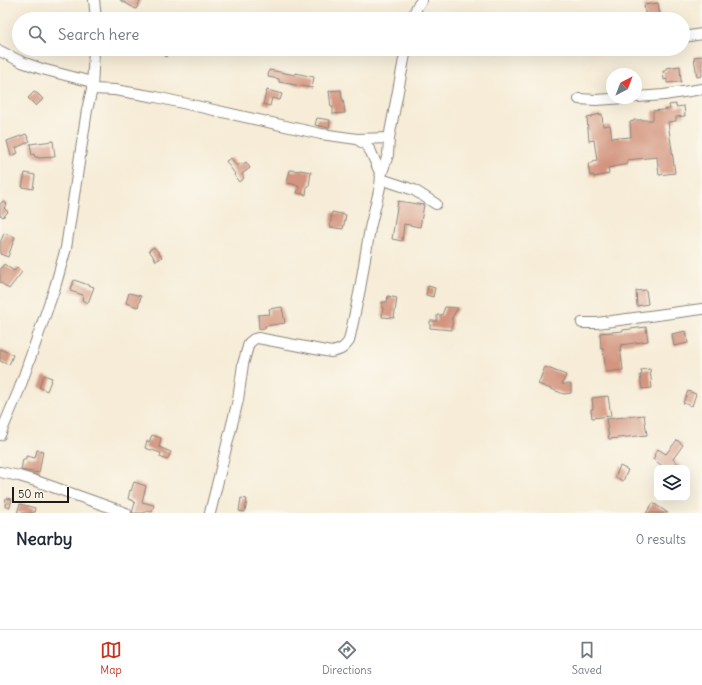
<!DOCTYPE html>
<style>
:root{--surface:#fff;--page:#f2f2f3;--text:#1f2937;--muted:#747a83;--line:#e0e1e3;--accent:#c8321e}
body{margin:0;font-family:Delius,sans-serif;background:var(--page);color:var(--text)}
.controls{position:absolute;right:12px;bottom:12px;display:grid;overflow:hidden;border-radius:8px;box-shadow:0 4px 16px #0002}
.controls button{width:36px;height:36px;display:grid;place-items:center;padding:0;border:0;border-bottom:1px solid var(--line);background:var(--surface);color:var(--text);font:20px sans-serif}
.compass{position:absolute;left:606px;top:68px;width:36px;height:36px;border-radius:50%;background:var(--surface);box-shadow:0 4px 16px #0002;rotate:42deg}
.scale{position:absolute;left:12px;bottom:10px;width:57px;box-sizing:border-box;padding-left:4px;border:2px solid #1c1c1c;border-top:0;font-size:11px;line-height:14px;white-space:nowrap;color:#1c1c1c;-webkit-text-stroke:3px #fbf7ec;paint-order:stroke}
.list{margin:0;padding:0;list-style:none}
h2{display:flex;justify-content:space-between;align-items:center;height:52px;margin:0;padding:0 16px;font-size:17px}
h2 small{font-size:13px;font-weight:400;color:var(--muted)}
.icon{flex:none;width:22px;height:22px;fill:none;stroke:currentColor;stroke-width:2;stroke-linecap:round;stroke-linejoin:round}
.map{position:relative;flex:none;width:702px;height:513px;overflow:hidden}
.search{position:absolute;background:var(--surface);box-shadow:0 4px 16px #0002;left:12px;right:12px;top:12px;height:44px;display:flex;align-items:center;gap:10px;box-sizing:border-box;padding:0 14px;border-radius:22px;color:var(--muted);font-size:15px}
.sheet{height:116px;background:var(--surface)}
nav{display:flex;justify-content:space-around;align-items:center;box-sizing:border-box;height:56px;border-top:1px solid var(--line);background:var(--surface);font-size:11px;color:var(--muted)}
nav a{display:grid;justify-items:center;gap:2px}
nav .on{color:var(--accent)}
.map>svg:first-child{display:block}
</style>
<div class="map">
<svg width="702" height="513" viewBox="0 0 702 513">
<rect width="100%" height="100%" fill="#fbf7ec"/>
<filter id="ink" filterUnits="userSpaceOnUse"><feTurbulence type="fractalNoise" baseFrequency=".025" numOctaves="2"/><feDisplacementMap in="SourceGraphic" scale="8" xChannelSelector="R" yChannelSelector="G"/><feConvolveMatrix kernelMatrix="1 2 1 2 8 2 1 2 1" color-interpolation-filters="sRGB"/></filter>
<filter id="wash" filterUnits="userSpaceOnUse"><feTurbulence type="fractalNoise" baseFrequency=".012" numOctaves="4" result="noise"/><feDisplacementMap in="SourceGraphic" scale="16" xChannelSelector="R" yChannelSelector="G"/><feGaussianBlur stdDeviation="0.9" result="paint"/><feColorMatrix in="noise" values="0 0 0 0 0 0 0 0 0 0 0 0 0 0 0 0 0 1.4 0 .05"/><feComposite in="paint" operator="in"/></filter>
<g filter="url(#wash)">
<rect width="100%" height="100%" fill="#f6ecd7"/>
<g id="blocks">
<g fill="#d3957f">
<polygon points="120,0 141,0 136,9"/>
<polygon points="658,3 660,18 646,19 644,5"/>
<polygon points="158,49 174,49 166,57"/>
<polygon points="702,56 702,76 697,77 694,57"/>
<polygon points="680,66 681,82 667,83 667,79 664,80 663,71 666,71 666,68"/>
<polygon points="269,70 295,75 295,73 314,77 312,88 279,82 279,79 268,77"/>
<polygon points="267,90 282,94 280,100 272,98 270,106 263,104"/>
<polygon points="341,90 342,99 343,99 345,113 333,114 333,107 331,107 329,91"/>
<polygon points="34,92 38,94 43,99 36,106 28,98"/>
<polygon points="676,104 676,107 684,106 685,116 676,117 676,121 668,122 675,173 659,175 657,157 627,160 628,164 608,168 609,174 594,177 593,175 590,176 588,163 593,163 593,161 597,160 594,140 589,141 587,118 592,117 591,116 602,114 603,126 610,125 612,138 619,137 620,138 631,137 630,122 634,121 634,120 653,120 653,111 670,109 669,105"/>
<polygon points="317,118 330,120 329,128 315,125"/>
<polygon points="26,134 30,141 16,148 18,153 11,156 7,141"/>
<polygon points="53,141 55,157 38,158 38,157 35,157 34,154 32,155 30,144"/>
<polygon points="231,158 237,166 241,163 242,165 246,162 250,168 242,174 244,178 239,182 234,175 235,174 226,161"/>
<polygon points="290,170 299,171 300,170 311,172 309,186 307,186 306,195 297,193 299,187 297,186 297,185 287,183"/>
<polygon points="25,173 35,175 33,189 22,187"/>
<polygon points="3,201 7,204 4,208 8,212 3,217 0,215 0,204"/>
<polygon points="398,201 424,205 420,227 404,224 402,241 392,239"/>
<polygon points="332,212 346,215 343,229 330,227"/>
<polygon points="4,233 15,237 8,257 0,254 0,243"/>
<polygon points="154,247 162,257 156,261 149,250"/>
<polygon points="4,264 14,271 17,268 22,272 9,289 0,282 0,270"/>
<polygon points="74,280 94,287 88,303 82,300 83,295 70,291"/>
<polygon points="428,286 435,288 433,297 426,295"/>
<polygon points="646,290 648,304 637,306 636,291"/>
<polygon points="129,293 141,296 138,307 126,303"/>
<polygon points="388,296 397,298 394,318 382,317 383,309 382,307 382,302 387,302"/>
<polygon points="282,307 285,323 265,326 265,328 259,329 258,315 270,314 269,309"/>
<polygon points="445,307 458,308 451,319 452,318 452,330 430,328 430,321 437,321 437,315 442,315"/>
<polygon points="646,327 648,341 621,345 621,347 620,347 623,370 606,372 603,349 601,349 600,333 623,331 623,330"/>
<polygon points="686,331 688,343 674,346 672,334"/>
<polygon points="0,349 13,355 9,365 0,361"/>
<polygon points="545,367 566,375 562,384 571,384 571,393 564,394 538,384"/>
<polygon points="650,369 652,388 642,389 640,375 642,375 641,370"/>
<polygon points="44,375 52,378 47,391 39,387"/>
<polygon points="688,391 696,394 692,406 683,403"/>
<polygon points="608,396 611,416 592,418 591,409 593,409 592,398"/>
<polygon points="644,415 647,435 609,439 606,419"/>
<polygon points="152,435 161,438 159,447 171,452 167,460 160,457 161,453 145,448 147,441 149,442"/>
<polygon points="677,440 683,445 673,459 683,468 665,468 653,459 655,456 654,455 658,449 666,454"/>
<polygon points="37,450 43,451 39,473 21,470 23,459 26,459 26,456 35,458"/>
<polygon points="620,466 628,470 623,481 615,477"/>
<polygon points="134,482 146,486 142,502 154,505 152,512 146,511 145,513 132,513 135,503 134,502 134,501 128,499 130,490 131,491"/>
<polygon points="6,498 12,499 10,507 5,507"/>
<polygon points="241,498 247,499 245,512 239,511"/>
<polygon points="653,503 668,513 646,513"/>
<polygon points="20,504 35,508 34,513 17,513"/>
</g>
</g>
</g>
<g filter="url(#ink)">
<use href="#blocks" fill-opacity="0" stroke="#89847a" stroke-width="1"/>
<g fill="none" stroke-linecap="round" stroke-linejoin="round">
<g stroke="#89847a" stroke-width="12">
<g id="minor">
<polyline points="94,0 96,19"/>
<polyline points="412,19 417,7 422,0"/>
<polyline points="683,37 702,34"/>
<polyline points="0,51 22,62 42,69 92,82"/>
<polyline points="92,89 115,90 156,97 321,134 357,139 389,138"/>
<polyline points="636,97 664,95 702,89"/>
<polyline points="579,99 596,100 626,98"/>
<polyline points="357,139 366,145 371,152 381,175"/>
<polyline points="381,179 414,190 436,204"/>
<polyline points="582,323 597,323 702,309"/>
<polyline points="0,435 19,390 55,287 66,248 87,110 92,89 94,49"/>
<polyline points="0,472 19,476 39,482 126,513"/>
<path d="M210,513L238,400L243,364L249,343L254,339L258,338L331,352C341,350 343,349 349,341L360,289L370,228L380,187L381,175L388,155L389,138L406,49"/>
</g>
</g>
<use href="#minor" stroke="#fff" stroke-width="10"/>
</g>
</g>
</svg>
<div class="controls">
<button><svg class="icon" aria-label="layers" viewBox="0 0 24 24"><path d="M12 4l9 5-9 5-9-5zM3 14l9 5 9-5"/></svg></button>
</div>
<svg class="compass" viewBox="-18 -18 36 36"><path d="M0-13l5 13h-10z" fill="#e53935"/><path d="M0 13l5-13h-10z" fill="#747a83"/></svg>
<div class="scale">50 m</div>
<div class="search"><svg class="icon" aria-label="search" viewBox="0 0 24 24"><circle cx="10" cy="10" r="6"/><path d="M15 15l6 6"/></svg>Search here</div>
</div>
<section class="sheet">
<h2>Nearby<small>0 results</small></h2>
<ul class="list">
</ul>
</section>
<nav>
<a class="on"><svg class="icon" aria-label="map" viewBox="0 0 24 24"><path d="M3 6l6-2 6 2 6-2v14l-6 2-6-2-6 2zM9 4v14M15 6v14"/></svg>Map</a>
<a><svg class="icon" aria-label="directions" viewBox="0 0 24 24"><path d="M12 3l9 9-9 9-9-9zM9 14v-3h6M13 9l2 2-2 2"/></svg>Directions</a>
<a><svg class="icon" aria-label="saved" viewBox="0 0 24 24"><path d="M7 4h10v16l-5-4-5 4z"/></svg>Saved</a>
</nav>
